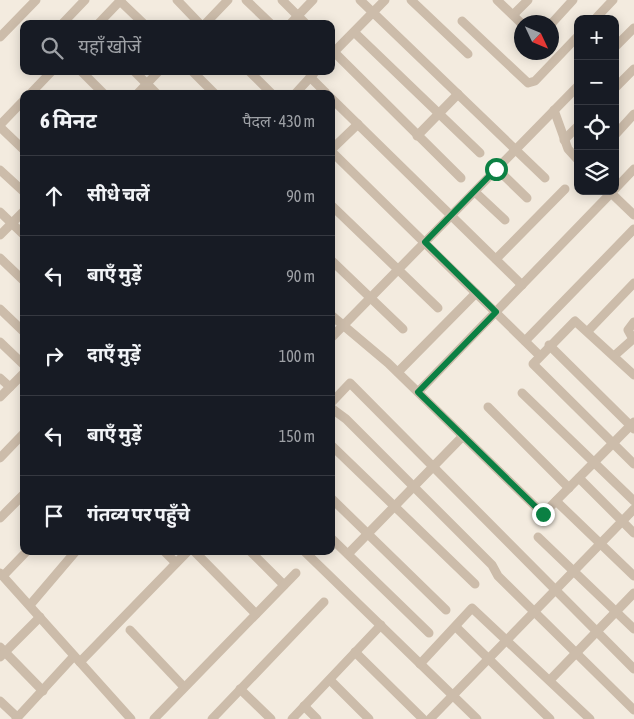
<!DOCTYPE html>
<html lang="hi">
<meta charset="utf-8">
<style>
:root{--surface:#171b24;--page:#242831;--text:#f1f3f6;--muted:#9ea1a6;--line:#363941}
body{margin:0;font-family:"Asap Condensed","Noto Sans Devanagari",sans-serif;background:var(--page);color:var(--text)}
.controls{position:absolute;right:15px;top:15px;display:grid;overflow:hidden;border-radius:10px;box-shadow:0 2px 12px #0003}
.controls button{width:45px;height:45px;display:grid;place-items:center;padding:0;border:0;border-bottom:1px solid var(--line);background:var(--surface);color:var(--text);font:25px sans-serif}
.compass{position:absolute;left:514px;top:15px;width:45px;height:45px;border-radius:50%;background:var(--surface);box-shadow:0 2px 12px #0003;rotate:134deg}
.stop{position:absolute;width:15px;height:15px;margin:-11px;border:4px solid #0b8043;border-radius:50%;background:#fff}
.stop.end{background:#0b8043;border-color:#fff;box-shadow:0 1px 5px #0008}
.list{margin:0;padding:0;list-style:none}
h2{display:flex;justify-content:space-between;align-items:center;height:65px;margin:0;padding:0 20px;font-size:21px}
h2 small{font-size:16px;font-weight:400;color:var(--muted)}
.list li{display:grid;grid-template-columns:32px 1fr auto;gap:15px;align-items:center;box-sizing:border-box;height:80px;padding:0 20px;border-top:1px solid var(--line)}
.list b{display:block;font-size:19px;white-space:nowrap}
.list em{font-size:16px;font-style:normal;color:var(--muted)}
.icon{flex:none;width:28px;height:28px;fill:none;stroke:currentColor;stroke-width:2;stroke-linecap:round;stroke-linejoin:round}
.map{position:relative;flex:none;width:634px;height:719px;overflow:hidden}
.search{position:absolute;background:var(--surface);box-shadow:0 2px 12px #0003;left:20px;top:20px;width:315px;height:55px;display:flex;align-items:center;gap:12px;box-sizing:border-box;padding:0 18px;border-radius:10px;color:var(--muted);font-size:19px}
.panel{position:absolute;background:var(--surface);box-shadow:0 2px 12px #0003;left:20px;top:90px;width:315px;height:465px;border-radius:10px}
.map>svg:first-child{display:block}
</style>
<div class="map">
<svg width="634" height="719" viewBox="0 0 634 719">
<rect width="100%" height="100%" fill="#f3ebdf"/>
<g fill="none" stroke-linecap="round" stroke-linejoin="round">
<g stroke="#ccbcaa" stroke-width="9">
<polyline points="177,0 200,24"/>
<polyline points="246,0 271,24"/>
<polyline points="282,0 306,24"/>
<polyline points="360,0 545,178"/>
<polyline points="411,0 468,54"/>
<polyline points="497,0 522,24"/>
<polyline points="120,1 144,24"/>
<polyline points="513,15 528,0"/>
<polyline points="595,19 613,0"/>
<polyline points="462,21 528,83 535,81 578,36"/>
<polyline points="552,23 573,0"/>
<polyline points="62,24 85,0"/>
<polyline points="98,24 121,0"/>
<polyline points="205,24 228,0"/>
<polyline points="290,24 313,0"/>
<polyline points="354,32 480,153"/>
<polyline points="0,37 36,0"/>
<polyline points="615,47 634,28"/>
<polyline points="331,49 461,178"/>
<polyline points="331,55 385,0"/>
<polyline points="81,71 104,94"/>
<polyline points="134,71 157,94"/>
<polyline points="192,71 215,94"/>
<polyline points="249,71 272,94"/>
<polyline points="310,77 327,94"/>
<polyline points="615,88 634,69"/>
<polyline points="30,94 52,71"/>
<polyline points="137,94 159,71"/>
<polyline points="295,94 316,71"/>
<polyline points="331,98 522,285"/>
<polyline points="554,110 568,149 578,160"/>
<polyline points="0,125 24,100"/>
<polyline points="0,127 24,150"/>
<polyline points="615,135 634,114"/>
<polyline points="417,136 458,94"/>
<polyline points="564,140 578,126"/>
<polyline points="331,150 358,124"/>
<polyline points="331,151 539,355"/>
<polyline points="497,169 527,198"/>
<polyline points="0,170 24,192"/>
<polyline points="615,189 634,169"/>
<polyline points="609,191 634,215"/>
<polyline points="475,192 505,220"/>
<polyline points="331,205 438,308"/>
<polyline points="0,212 24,235"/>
<polyline points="0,235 24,211"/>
<polyline points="0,258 24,281"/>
<polyline points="496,259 565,189"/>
<polyline points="331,260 403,329"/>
<polyline points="0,309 24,332"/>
<polyline points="331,315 388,363 543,514 634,422"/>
<polyline points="588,331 634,283"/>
<polyline points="331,338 578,86"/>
<polyline points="525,341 634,229"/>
<polyline points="0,342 24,365"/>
<polyline points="549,345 634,429"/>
<polyline points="614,356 633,339 628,330 634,322"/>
<polyline points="398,372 476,293"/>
<polyline points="634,375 575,321 533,364 634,464"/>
<polyline points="0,378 10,387"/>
<polyline points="418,392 613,191"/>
<polyline points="522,393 634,501"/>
<polyline points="0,397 24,373"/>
<polyline points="331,403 350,383 634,669"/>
<polyline points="488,407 569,488"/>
<polyline points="331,408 346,419 492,565 498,576 634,710"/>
<polyline points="331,445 475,584"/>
<polyline points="0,458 24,433"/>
<polyline points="579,478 634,533"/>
<polyline points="331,498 446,610"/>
<polyline points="556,501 634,576"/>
<polyline points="0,518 24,494"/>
<polyline points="538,537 634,629"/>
<polyline points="331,538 429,633"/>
<polyline points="164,551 176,563"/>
<polyline points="194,551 256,614"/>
<polyline points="250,551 284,585"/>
<polyline points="304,551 477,719"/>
<polyline points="348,554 463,436"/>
<polyline points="0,573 131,719"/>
<polyline points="3,576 27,551"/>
<polyline points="30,605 76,551"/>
<polyline points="456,627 550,719"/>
<polyline points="130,630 184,687"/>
<polyline points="0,647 43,691"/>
<polyline points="355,652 423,719"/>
<polyline points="0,657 40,617"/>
<polyline points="80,662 188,551"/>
<polyline points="420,664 472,608 590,719"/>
<polyline points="330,680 369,719"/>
<polyline points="550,680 634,593"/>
<polyline points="240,689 271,719"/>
<polyline points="0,701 17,717"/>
<polyline points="304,706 317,719"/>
<polyline points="16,719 74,656"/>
<polyline points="154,719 296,573"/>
<polyline points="212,719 324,602"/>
<polyline points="292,719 381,625"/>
<polyline points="430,719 634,509"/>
</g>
</g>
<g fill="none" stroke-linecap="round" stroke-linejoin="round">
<polyline stroke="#0b8043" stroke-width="6" points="496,169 425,242 496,312 418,392 543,514"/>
</g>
</svg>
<div class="controls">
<button>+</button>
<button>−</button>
<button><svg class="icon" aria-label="locate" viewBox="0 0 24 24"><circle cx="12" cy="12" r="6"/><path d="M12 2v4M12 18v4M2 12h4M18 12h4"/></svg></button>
<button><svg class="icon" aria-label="layers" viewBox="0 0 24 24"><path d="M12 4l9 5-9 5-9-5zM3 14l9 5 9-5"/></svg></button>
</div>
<svg class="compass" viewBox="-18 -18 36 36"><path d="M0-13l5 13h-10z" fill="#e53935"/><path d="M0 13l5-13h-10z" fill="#9ea1a6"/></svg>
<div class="stop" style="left:496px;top:169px"></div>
<div class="stop end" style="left:543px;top:514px"></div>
<div class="search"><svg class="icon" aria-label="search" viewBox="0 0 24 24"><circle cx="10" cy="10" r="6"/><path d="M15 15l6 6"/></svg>यहाँ खोजें</div>
<section class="panel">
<h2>6 मिनट<small>पैदल · 430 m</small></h2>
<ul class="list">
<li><svg class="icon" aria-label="ahead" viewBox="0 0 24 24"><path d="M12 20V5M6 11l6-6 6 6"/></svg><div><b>सीधे चलें</b></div><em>90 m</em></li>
<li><svg class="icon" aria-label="left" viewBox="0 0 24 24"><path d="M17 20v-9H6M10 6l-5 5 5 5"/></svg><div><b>बाएँ मुड़ें</b></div><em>90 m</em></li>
<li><svg class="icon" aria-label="right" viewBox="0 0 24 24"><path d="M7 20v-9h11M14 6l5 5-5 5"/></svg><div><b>दाएँ मुड़ें</b></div><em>100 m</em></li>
<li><svg class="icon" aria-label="left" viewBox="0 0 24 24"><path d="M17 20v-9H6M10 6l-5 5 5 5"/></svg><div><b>बाएँ मुड़ें</b></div><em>150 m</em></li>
<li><svg class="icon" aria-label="arrive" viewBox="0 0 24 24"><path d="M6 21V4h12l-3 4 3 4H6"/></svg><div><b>गंतव्य पर पहुँचे</b></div></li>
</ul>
</section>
</div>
